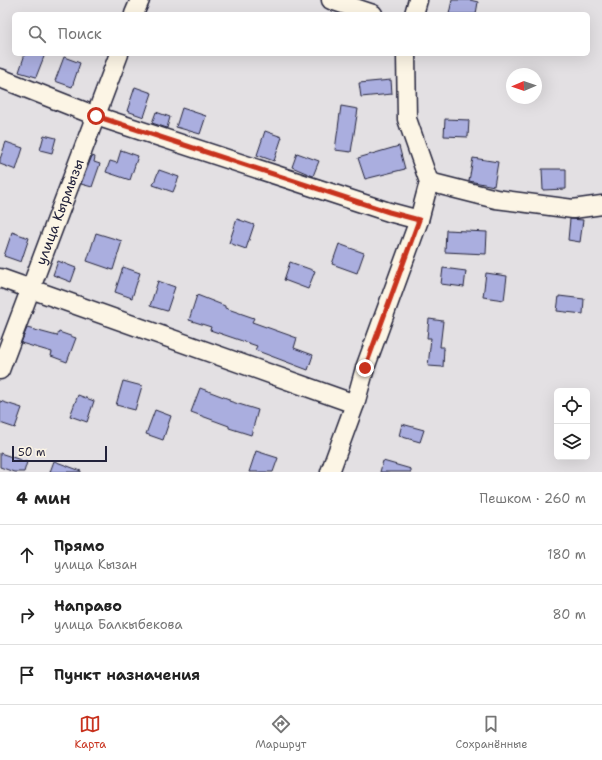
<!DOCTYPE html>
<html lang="ru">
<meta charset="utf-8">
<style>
:root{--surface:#fff;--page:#f6f6f6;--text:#222;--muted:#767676;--line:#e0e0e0;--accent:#c8321e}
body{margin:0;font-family:"Shantell Sans",sans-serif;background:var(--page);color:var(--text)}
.controls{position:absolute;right:12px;bottom:12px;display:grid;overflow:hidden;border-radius:6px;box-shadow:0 4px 16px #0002}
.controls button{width:36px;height:36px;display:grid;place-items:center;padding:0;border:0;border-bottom:1px solid var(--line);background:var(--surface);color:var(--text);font:20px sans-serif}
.compass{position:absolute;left:506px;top:68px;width:36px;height:36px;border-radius:50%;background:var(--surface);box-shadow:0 4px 16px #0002;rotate:268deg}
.scale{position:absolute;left:12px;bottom:10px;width:95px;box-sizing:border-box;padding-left:4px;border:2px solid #22223b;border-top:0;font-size:11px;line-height:14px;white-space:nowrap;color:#22223b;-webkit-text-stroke:3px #fcf5e5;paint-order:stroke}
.stop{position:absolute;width:12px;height:12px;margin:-9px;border:3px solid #c8321e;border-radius:50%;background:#fff}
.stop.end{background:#c8321e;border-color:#fff;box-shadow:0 1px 4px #0008}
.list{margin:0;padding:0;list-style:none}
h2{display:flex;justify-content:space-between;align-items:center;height:52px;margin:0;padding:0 16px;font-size:17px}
h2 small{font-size:13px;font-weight:400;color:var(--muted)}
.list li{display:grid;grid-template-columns:26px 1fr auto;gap:12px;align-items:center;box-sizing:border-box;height:60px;padding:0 16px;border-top:1px solid var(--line)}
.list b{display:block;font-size:15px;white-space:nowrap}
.list p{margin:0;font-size:13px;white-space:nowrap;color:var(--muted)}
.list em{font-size:13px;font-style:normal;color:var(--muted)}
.icon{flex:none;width:22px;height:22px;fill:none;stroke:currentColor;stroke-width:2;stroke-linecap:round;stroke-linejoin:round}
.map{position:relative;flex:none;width:602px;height:472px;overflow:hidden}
.search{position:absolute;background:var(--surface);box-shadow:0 4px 16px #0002;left:12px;right:12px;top:12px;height:44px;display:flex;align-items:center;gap:10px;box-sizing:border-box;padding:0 14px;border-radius:6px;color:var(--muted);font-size:15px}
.sheet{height:232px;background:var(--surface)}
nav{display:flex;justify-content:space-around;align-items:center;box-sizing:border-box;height:56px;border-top:1px solid var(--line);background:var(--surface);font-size:11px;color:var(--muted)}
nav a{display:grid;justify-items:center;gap:2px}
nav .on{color:var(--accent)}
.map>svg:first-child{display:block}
</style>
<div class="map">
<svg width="602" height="472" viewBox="0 0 602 472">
<rect width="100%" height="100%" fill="#e3e0e3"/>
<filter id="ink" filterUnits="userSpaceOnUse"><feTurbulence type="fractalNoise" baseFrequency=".025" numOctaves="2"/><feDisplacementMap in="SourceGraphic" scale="8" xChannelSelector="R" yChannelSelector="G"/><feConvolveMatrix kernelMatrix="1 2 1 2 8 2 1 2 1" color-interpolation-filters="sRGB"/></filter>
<g filter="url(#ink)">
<g fill="#aaaedf" stroke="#22223b">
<polygon points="452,0 470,0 478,2 476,14 449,14"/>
<polygon points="25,54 45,54 36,77 19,72"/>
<polygon points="64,57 80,63 72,87 55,81"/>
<polygon points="391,80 392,94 361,97 359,83"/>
<polygon points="135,87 152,93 144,117 127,111"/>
<polygon points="341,106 358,109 351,152 335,150"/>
<polygon points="182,108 206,116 200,134 176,127"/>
<polygon points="156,112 170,117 167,128 152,123"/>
<polygon points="445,119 469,120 468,137 444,136"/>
<polygon points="265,131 282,137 274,161 257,155"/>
<polygon points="44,135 56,138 52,153 40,150"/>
<polygon points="6,142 23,148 16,170 0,164 0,159"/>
<polygon points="399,146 405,169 365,179 358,158"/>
<polygon points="121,150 138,156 130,180 106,172 110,161 117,163"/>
<polygon points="297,153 319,161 313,176 292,167"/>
<polygon points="92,156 95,157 94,162 100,164 92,187 81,184"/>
<polygon points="473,158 498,162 494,186 469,181"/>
<polygon points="542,169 566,169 566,189 543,190"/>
<polygon points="159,170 179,177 173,192 153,185"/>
<polygon points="237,219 254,225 246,249 229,243"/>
<polygon points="570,219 583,220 580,242 568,240"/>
<polygon points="446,230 487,232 486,254 445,252"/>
<polygon points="12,232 29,238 21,262 4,256"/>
<polygon points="96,233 122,241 113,270 87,261"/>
<polygon points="339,244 364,253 357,273 332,264"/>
<polygon points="58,261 76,268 71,282 53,275"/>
<polygon points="290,262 315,271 308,289 284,280"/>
<polygon points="123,267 140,273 132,298 115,292"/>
<polygon points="443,268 466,271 464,287 441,284"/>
<polygon points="486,273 507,276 504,300 483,297"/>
<polygon points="158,281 175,287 167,311 150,306"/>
<polygon points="197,295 225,306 225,308 254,318 252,322 297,338 294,348 313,355 308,370 255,350 257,346 210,330 211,327 189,320"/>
<polygon points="559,296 584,299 583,314 557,311"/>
<polygon points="429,319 443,321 440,347 444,347 443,367 428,366 431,338 427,338"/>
<polygon points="27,328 57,336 59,332 76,338 67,362 51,356 52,352 21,343"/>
<polygon points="123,381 142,386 135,410 116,405"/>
<polygon points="200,388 229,399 229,401 258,410 251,435 229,428 229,426 191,412"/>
<polygon points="78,395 94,401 87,422 70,416"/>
<polygon points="0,401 22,408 15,428 0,423"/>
<polygon points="155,410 171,416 163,440 146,434"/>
<polygon points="402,424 424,430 420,442 399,436"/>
<polygon points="256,451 278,458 273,472 249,472"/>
<polygon points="0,453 27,462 24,472 14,472 0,467"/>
<polygon points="54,461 81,471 81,472 50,472"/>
<polygon points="383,461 411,469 411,472 380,472"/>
</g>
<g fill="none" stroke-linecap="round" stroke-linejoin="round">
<g stroke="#22223b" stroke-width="21">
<g id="minor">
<polyline points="331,0 373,14"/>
<polyline points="134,14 140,0"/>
<polyline points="414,14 418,0"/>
<polyline points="0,78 96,116 389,212 419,220"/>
<polyline points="429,182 496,199 573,209 602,205"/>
<polyline points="0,278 355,404"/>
<path id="s1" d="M0,370L119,54"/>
<polyline points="330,472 355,404 365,368 419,220 429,182 407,119 406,54"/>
</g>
</g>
<use href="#minor" stroke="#fcf5e5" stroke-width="18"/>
</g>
</g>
<g fill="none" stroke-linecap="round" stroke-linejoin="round" filter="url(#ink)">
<polyline stroke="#c8321e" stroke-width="5" points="96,116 389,212 419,220 365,368"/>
</g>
<g text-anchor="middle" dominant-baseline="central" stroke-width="4" stroke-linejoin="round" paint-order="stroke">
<g font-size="14" fill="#22223b" stroke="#fcf5e5">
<text stroke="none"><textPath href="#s1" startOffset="169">улица Кырмызы</textPath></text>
</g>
</g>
</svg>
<div class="controls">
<button><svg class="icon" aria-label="locate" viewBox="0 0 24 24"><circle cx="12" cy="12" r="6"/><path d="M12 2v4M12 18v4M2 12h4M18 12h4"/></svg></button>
<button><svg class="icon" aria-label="layers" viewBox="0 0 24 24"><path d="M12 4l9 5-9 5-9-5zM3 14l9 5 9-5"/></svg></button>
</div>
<svg class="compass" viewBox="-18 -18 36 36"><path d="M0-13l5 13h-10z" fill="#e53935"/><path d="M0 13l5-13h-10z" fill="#767676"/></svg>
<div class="scale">50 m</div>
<div class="stop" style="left:96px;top:116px"></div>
<div class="stop end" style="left:365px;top:368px"></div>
<div class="search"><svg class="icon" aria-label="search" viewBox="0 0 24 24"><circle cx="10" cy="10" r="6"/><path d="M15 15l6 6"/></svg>Поиск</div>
</div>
<section class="sheet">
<h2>4 мин<small>Пешком · 260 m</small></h2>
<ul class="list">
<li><svg class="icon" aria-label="ahead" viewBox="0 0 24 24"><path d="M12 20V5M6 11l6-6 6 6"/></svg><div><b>Прямо</b><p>улица Кызан</p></div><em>180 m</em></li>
<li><svg class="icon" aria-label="right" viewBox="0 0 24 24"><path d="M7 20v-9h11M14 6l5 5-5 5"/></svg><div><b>Направо</b><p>улица Балкыбекова</p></div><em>80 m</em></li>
<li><svg class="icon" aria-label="arrive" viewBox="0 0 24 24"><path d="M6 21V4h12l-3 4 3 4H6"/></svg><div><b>Пункт назначения</b></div></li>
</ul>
</section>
<nav>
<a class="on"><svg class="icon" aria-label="map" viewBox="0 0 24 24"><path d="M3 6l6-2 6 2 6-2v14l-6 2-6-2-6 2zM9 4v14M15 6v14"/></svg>Карта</a>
<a><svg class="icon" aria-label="directions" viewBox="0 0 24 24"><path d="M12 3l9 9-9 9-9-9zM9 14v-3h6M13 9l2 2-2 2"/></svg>Маршрут</a>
<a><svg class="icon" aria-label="saved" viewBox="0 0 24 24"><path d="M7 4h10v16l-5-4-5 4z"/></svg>Сохранённые</a>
</nav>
